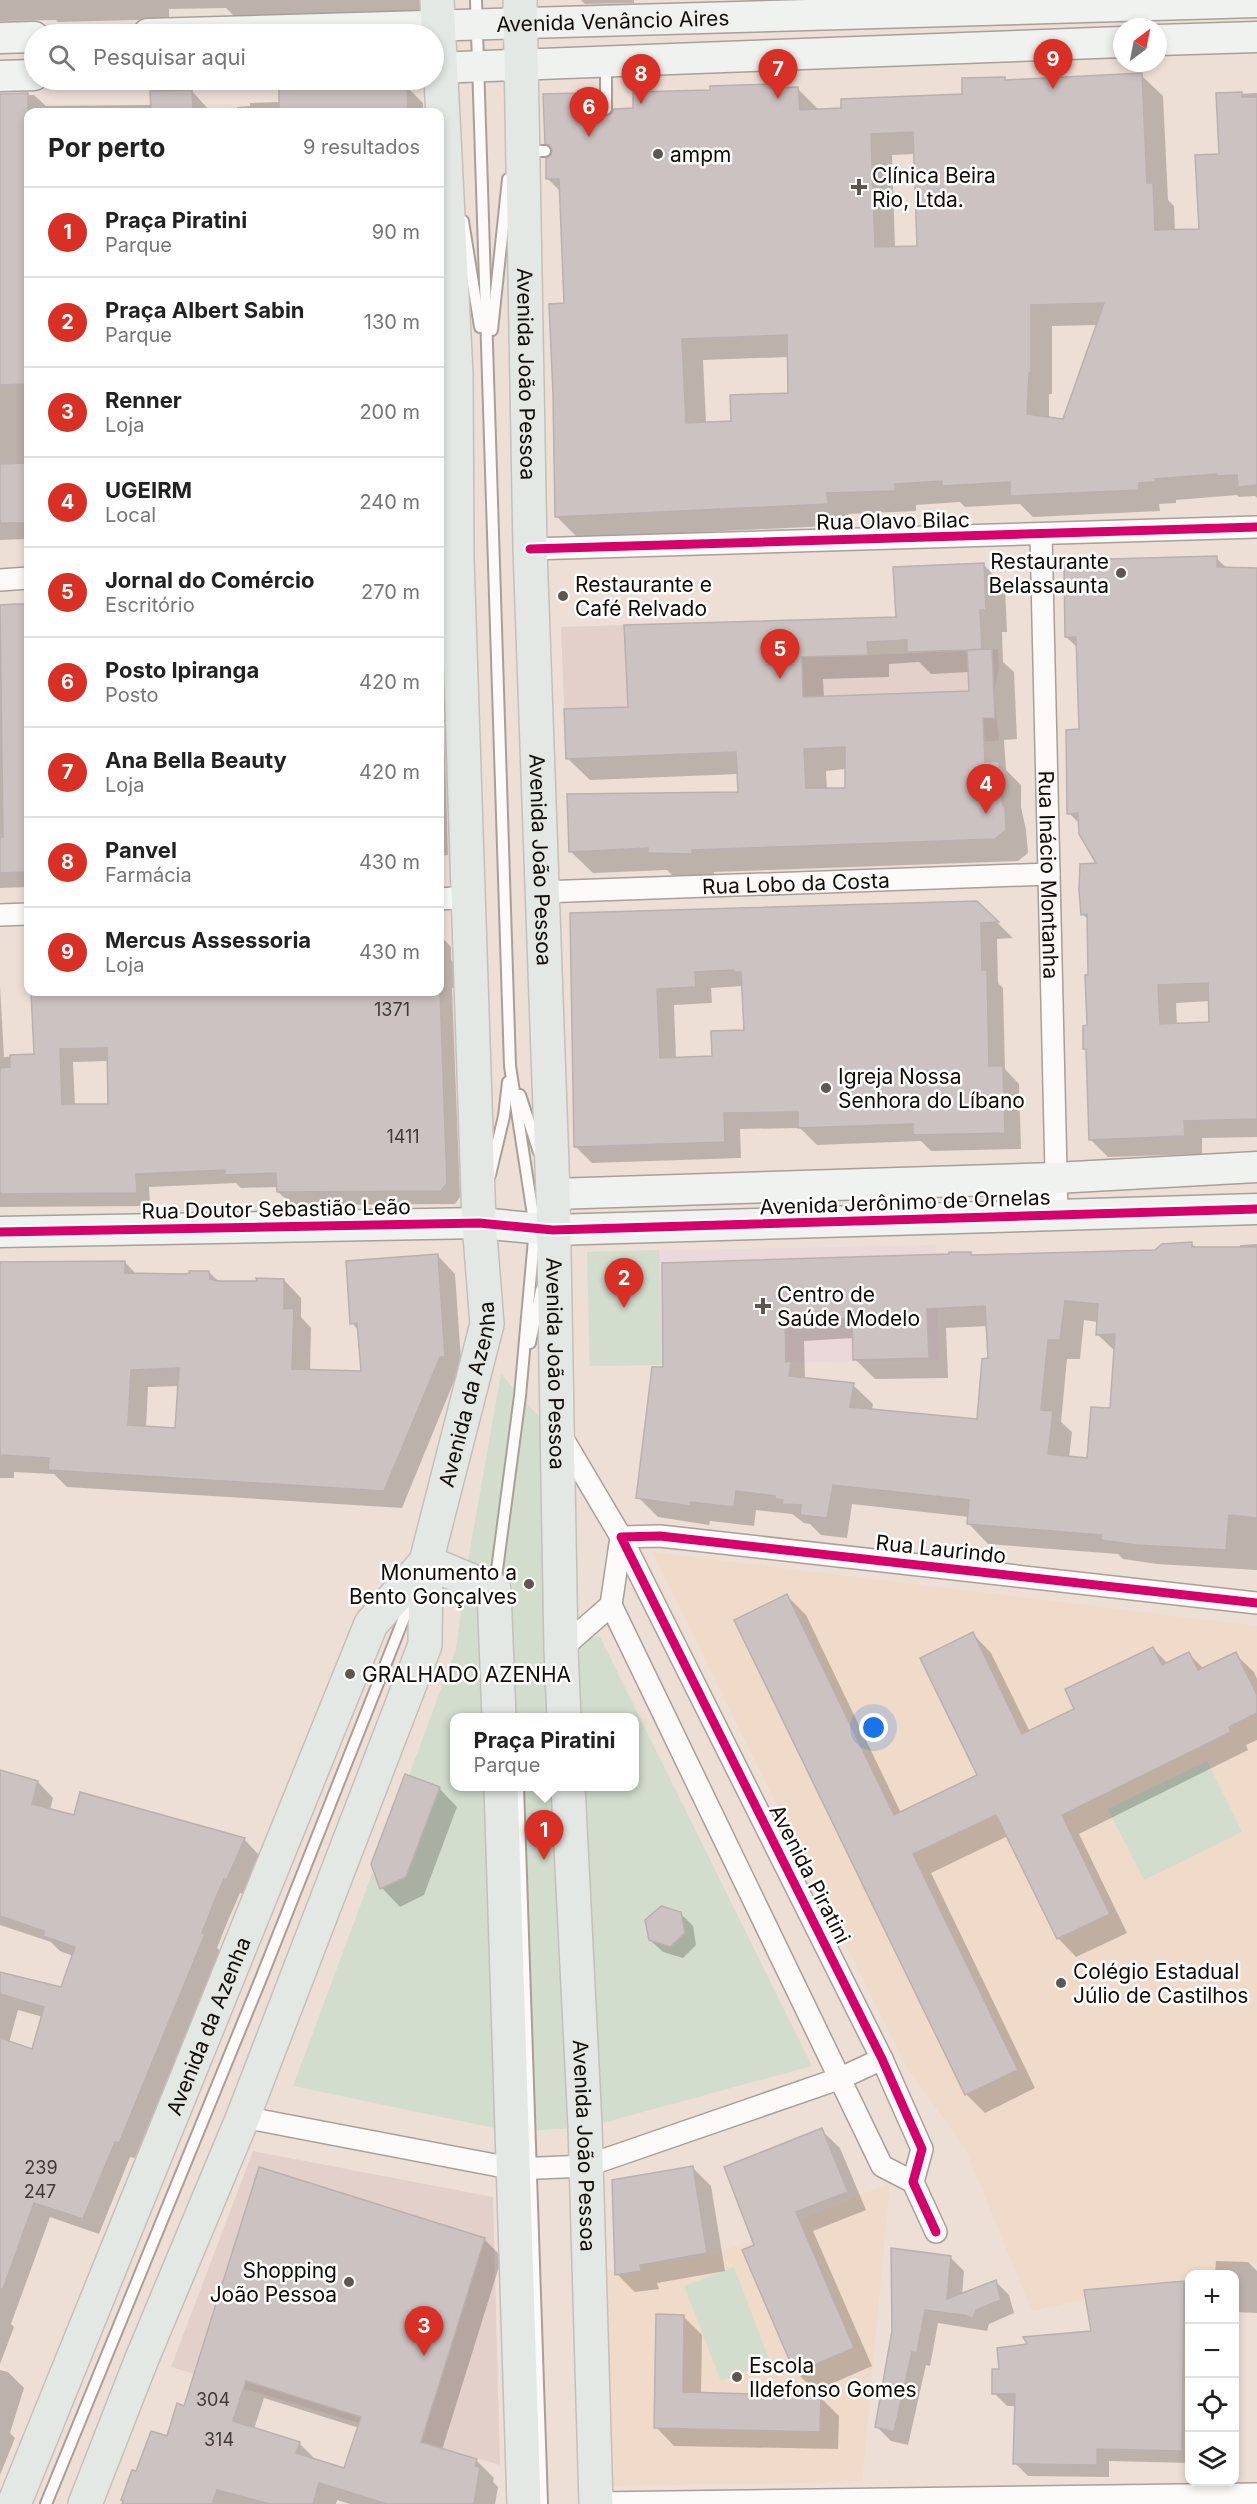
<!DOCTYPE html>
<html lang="pt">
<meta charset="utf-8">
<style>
:root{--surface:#fff;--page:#f2f2f2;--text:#222;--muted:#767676;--line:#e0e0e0;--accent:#d93025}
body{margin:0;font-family:Inter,sans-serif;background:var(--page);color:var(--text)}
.controls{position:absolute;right:18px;bottom:18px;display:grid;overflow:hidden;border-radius:12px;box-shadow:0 3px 9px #0003}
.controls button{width:54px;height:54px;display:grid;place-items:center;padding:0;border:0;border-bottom:2px solid var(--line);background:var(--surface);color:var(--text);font:30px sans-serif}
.compass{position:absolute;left:1113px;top:18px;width:54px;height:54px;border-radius:50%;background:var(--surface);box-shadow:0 3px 9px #0003;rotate:32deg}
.you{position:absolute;left:874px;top:1728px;width:21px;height:21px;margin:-15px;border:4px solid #fff;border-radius:50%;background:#1a73e8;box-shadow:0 0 0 9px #1a73e833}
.badge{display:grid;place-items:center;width:39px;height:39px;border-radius:50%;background:var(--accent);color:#fff;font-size:20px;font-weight:700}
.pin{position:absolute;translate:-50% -50px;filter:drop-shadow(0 2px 3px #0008)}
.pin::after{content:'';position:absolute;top:32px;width:21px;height:18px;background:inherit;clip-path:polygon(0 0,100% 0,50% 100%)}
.popup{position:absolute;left:450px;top:1713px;width:189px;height:78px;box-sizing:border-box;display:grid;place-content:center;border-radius:12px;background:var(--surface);filter:drop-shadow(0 2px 4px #0005);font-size:20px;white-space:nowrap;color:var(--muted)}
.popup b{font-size:22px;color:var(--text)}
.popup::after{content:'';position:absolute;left:50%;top:100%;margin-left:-12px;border:12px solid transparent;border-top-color:var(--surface)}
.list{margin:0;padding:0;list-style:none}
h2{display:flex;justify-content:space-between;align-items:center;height:78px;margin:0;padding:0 24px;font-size:26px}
h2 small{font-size:20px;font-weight:400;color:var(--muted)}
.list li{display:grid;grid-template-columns:39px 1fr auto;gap:18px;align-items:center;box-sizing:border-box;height:90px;padding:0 24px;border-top:2px solid var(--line)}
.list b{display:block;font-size:22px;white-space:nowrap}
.list p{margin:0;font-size:20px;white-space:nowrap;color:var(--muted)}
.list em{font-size:20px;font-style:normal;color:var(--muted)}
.icon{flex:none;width:33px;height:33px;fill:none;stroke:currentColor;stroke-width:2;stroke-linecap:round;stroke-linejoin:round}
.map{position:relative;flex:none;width:1257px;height:2504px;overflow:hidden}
.search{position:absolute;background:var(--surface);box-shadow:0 3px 9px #0003;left:24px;top:24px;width:420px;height:66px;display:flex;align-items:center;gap:15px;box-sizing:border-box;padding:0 21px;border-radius:33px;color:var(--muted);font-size:22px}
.panel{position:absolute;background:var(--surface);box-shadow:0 3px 9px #0003;left:24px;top:108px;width:420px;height:888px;border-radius:12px}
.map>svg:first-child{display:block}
</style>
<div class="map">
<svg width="1257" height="2504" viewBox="0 0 1257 2504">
<rect width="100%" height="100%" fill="#eddfd6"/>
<g fill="#e4d0ca">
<polygon points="866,618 868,655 998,649 999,668 994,690 999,741 566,759 561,627"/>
<polygon points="253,2151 493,2197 500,2465 171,2367"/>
</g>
<g fill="#f0dac9">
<polygon points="652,1552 1257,1626 1257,2262 1199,2274 1190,2274 1189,2277 1032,2311 965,2148 907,2068"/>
<polygon points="890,2183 862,2482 609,2486 598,2272 719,2253"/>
</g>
<polygon fill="#ebd8da" points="936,1245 939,1360 589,1366 587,1252"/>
<g fill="#d2ddce" fill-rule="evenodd">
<polygon points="659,1250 662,1365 590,1366 587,1252"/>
<path d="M501,1374L539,1417L546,1654L599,1635L812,2066L588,2127L514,2132L293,2086L456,1649L466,1572ZM454,1718H634V1786H454Z"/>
<polygon points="1207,1761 1242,1832 1144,1880 1108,1809"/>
<polygon points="734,2267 770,2362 721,2381 684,2286"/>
</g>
<g fill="#0003" fill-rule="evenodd">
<polygon points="0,0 426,0 427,32 250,32 226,8 169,9 169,19 58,22 56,20 0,21"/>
<polygon points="581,0 634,0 634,3 585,4"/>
<path d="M1141,75L1163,96L1168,200L1174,206L1175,231L1200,230L1220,156L1218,95L1257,93V498L1255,496L1239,497L1237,495L1176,500V503L1159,504L1160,511L1033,517L1020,504L965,507L960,502L916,505V511L848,514L849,525L578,538L556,516L551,305H566L561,192L547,178L554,150L547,143L579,95L605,118L711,92L769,85L773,89H798L820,111L964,95L1004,79L1007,82ZM915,154L918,247L895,248L892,155ZM1098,325L1064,421L1049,419V394H1052V326ZM789,357L790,394L733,422L706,423L703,360Z"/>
<polygon points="406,86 423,103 423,112 28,112 28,539 0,540 0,543 0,95 34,95 46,106 152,105 192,91 209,110 237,109 237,107 250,106 250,103 281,102"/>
<path d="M1216,558L1227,568H1257V1137L1202,1138V1154L1108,1157L1090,1139L1087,1051L1085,1048L1089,1027V920L1082,914L1099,865L1080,824L1069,813L1081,730L1078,648L1066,637ZM1210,1001V1024L1177,1025L1176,1003Z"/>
<path d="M983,564L1005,587L1007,632H1002L1003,662L1014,672L1017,739L1004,740L1006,770L1021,785V807L1026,830L1028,853L1018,861L714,872V875H672L667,870L593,873L570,851L740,793L739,774L590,780L567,758L629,708L898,618ZM919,662L931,674L970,672V693L824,698L823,679L889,677V664ZM846,769L847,790H827L826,771Z"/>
<polygon points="0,605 28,605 28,887 0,888"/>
<polygon points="440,611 444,667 442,667 448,855 440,856"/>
<path d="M977,903L1013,938L997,939L998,983L1003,988L1005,1069L1019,1084L1021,1149L931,1151L921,1141L817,1145L800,1128L740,1129L741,1158L592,1163L576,1147L571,915ZM743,986L745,1031L714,1058L676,1059L674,1005L712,1003L711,988Z"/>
<path d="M440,935L451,947V960L455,965L457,987L452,988L460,1197L455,1204L292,1205L278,1192V1187L241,1188L236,1183L149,1187L150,1206L0,1207V985L4,1057L35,1055L32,992H440ZM109,1061L110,1105L75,1106L73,1062Z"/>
<path d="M1192,1244L1196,1248H1240V1245L1257,1244V1570L1157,1564L1123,1559L1118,1554L988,1544L969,1524V1517L852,1504L847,1538L821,1535L810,1524L804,1523L792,1514L756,1510L754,1526L710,1521L709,1525L658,1517L638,1497L665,1368L664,1265L971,1254L973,1256L1156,1252ZM1084,1320L1098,1322L1097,1334L1116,1352L1112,1410L1089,1460L1069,1458L1072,1432L1061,1422L1067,1359H1080ZM988,1326L990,1360L978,1421L872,1410L873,1404L853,1385L805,1378L804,1341L854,1338L855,1359L875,1379L948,1378L946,1328Z"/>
<path d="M438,1256L455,1274L462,1374H457L402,1508L67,1487L54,1474L14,1472V1478H0V1263L125,1262L137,1275L184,1276L209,1272L219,1282L284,1280L301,1298V1317L311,1328L310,1371L362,1372L359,1331L352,1323ZM179,1386L176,1430L146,1428L148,1387Z"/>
<polygon points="787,1596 806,1615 901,1813 979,1776 973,1634 991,1653 1030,1732 1076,1709 1153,1648 1168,1664 1189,1654 1204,1669 1235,1654 1254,1672 1257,1679 1257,1740 1246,1745 1248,1750 1079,1834 1127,1933 1076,1957 1058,1938 1008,1836 931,1873 1035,2088 985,2113 966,2094"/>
<path d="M38,1782L53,1798L50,1810L75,1817L244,1839L259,1855L243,1894L240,1893L229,1918L217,1948L220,1951L135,2158L130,2157L99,2234L50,2217L11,2324L14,2327L0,2364V1973L62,1988L73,1956L60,1951L51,1942L0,1925V1784ZM18,2010L43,2017L33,2051L9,2043Z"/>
<polygon points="439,1788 457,1807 424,1895 400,1907 382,1888 373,1864"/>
<polygon points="681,1914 693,1926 696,1945 683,1958 663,1952 650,1940"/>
<polygon points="821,2130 840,2148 866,2210 813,2231 872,2366 815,2391 796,2372 756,2246"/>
<polygon points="693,2168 711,2186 725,2271 657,2283 659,2289 635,2292 617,2274"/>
<path d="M484,2239L502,2257L442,2450L476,2460L494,2478L493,2482L498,2487L495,2504H350L337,2500L336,2504H124L137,2473L168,2438L185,2408ZM264,2398L359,2428L345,2470L317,2461L299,2443L254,2429Z"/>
<polygon points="951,2258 964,2271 962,2295 996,2282 1009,2295 1014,2313 989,2324 987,2331 938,2323 930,2366 926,2365 908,2445 891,2441 877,2427 894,2332"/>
<polygon points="1216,2261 1248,2262 1257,2271 1257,2313 1234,2312 1234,2274 1215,2274"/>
<polygon points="1190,2282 1190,2463 1109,2461 1109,2477 1028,2476 1015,2463 1016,2406 1007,2406 994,2393 1001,2370 1093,2333 1086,2291"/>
<polygon points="683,2316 702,2335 701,2394 820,2397 839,2416 838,2449 674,2446 656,2427"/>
<polygon points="0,2370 8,2372 24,2388 10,2433 15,2438 0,2475"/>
</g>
<g fill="#ccc2c1" stroke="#bab0af" stroke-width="1.5" fill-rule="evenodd">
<path d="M1142,73L1147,183H1153L1155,230L1199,229L1195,155L1219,154L1216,93L1242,92V97H1257V485L1238,487L1237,475L1216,476V474L1155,479L1156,482L1139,483V490L1010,496V482L942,486V481L895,484V491L827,493L828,504L555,517L553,394L549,304L564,303L559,179H546V158L551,155L552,150L549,145L545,144L543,94L580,93L581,109H598L602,115L607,116L612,113L614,109L633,108V92L710,90V86L770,84V88L798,87L800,110L841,108V99L962,94V78L1005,77V80ZM913,132L917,246L875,247L871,134ZM1104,303L1063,419L1027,414L1029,373H1031V305ZM787,335L788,393L730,395L731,421L686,423L682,339Z"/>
<polygon points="407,84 408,112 279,112 279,87"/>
<polygon points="192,90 193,112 151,112 150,91"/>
<polygon points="28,93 28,384 0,385 0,94"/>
<polygon points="26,463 28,523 0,523 0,464"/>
<path d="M1217,556V567L1257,568V1119L1184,1121L1185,1136L1089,1140L1086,1049H1083V1026L1087,1025L1085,975H1088L1087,914L1081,915L1079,890L1080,864L1096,863L1079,834L1078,813L1067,814L1066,730L1079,729L1076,637H1065L1064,567L1071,560ZM1208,983L1209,1022L1160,1024L1158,985Z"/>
<path d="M984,563L986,610H980L982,649L967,650L992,649L995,718H983L985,762L999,761L1000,784L1003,806H1005L1006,830L995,839L692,850V854L648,853V848L569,852L567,794L738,792L736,752L566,759L564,709L628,707L624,625L896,617L893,567ZM907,640V652L967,650L969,691L803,697L802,657L868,655L867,642ZM845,747V788H806L804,749Z"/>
<polygon points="15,604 28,604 28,872 0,873 0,837 3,837 0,605"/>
<path d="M977,901L999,922L981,923L982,970H987L989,1066H1003L1005,1133L913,1135V1124L798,1128V1112L724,1113L725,1142L574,1147L570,913ZM734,970V972H741L744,1030L711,1031L712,1056L660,1058L657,989L696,987L695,972Z"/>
<path d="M31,992H440L447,1183L441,1191L277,1192L276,1173L225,1175V1170L136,1174L137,1193L0,1194V1068L10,1067V1055L34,1054ZM107,1048L108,1104H62L60,1049Z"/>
<path d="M1192,1242V1247H1257V1518L1229,1515L1226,1550L1137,1545L1101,1540V1535L967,1524L969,1500L833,1485L827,1518L800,1515L801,1505L782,1504L783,1500L775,1499V1496L736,1491L734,1507L691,1502L690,1506L636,1498L652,1367H663L662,1263L949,1254V1252H971V1255L1155,1250L1162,1244ZM1065,1301L1098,1304L1096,1335L1115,1334L1110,1408L1091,1407L1087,1458L1048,1454L1053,1411L1041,1410L1048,1340H1060ZM985,1306L988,1358L982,1359L977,1419L850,1407L854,1383L789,1376L791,1361L786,1362L785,1322L852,1318L853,1360L929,1358L927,1309Z"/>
<path d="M438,1254L445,1357H440L384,1491L48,1470L49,1458L0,1455V1262L125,1261V1273L184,1274L190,1273L189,1271H209L210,1279L219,1281H257L256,1278L284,1279V1309L294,1308L292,1369L361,1371L357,1323L350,1324L346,1261ZM179,1368L175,1428L128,1425L131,1370Z"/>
<polygon points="787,1594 894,1815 977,1775 920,1658 973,1632 1022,1734 1074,1709 1065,1689 1153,1647 1162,1665 1189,1652 1198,1670 1236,1652 1257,1695 1257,1713 1229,1727 1231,1732 1062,1815 1110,1914 1057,1939 996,1815 913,1854 1018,2070 965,2095 734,1620"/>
<polygon points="0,1770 38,1781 32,1804 74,1815 80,1792 245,1838 227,1879 224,1879 214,1902 202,1933 205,1934 119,2143 115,2142 83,2219 34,2203 3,2289 0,2289 0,2038 32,2049 44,2007 0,1994 0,1972 61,1987 75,1947 43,1936 44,1931 0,1916"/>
<polygon points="405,1774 440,1787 406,1877 380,1889 371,1864"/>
<polygon points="661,1906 681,1912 685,1933 670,1947 649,1940 645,1920"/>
<polygon points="822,2128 848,2192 796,2212 854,2348 795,2373 742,2250 754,2245 724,2167"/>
<polygon points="693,2166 707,2253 640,2265 641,2271 615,2275 612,2180"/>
<path d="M259,2167L485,2238L421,2442L477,2459L475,2466L480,2467L474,2504H387L319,2483L313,2504H270L217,2490L212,2504H122L123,2501L121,2500L132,2470L136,2471L151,2431L167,2436L177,2403L184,2406ZM246,2381L361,2417L344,2468L296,2453L300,2442L233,2421Z"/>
<polygon points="891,2248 951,2256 947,2299 996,2280 1001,2300 976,2310 973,2318 963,2315 925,2310 917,2353 912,2352 894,2432 875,2427 892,2331"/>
<polygon points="1184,2281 1182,2451 1097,2449 1097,2465 1013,2464 1015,2394 992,2394 992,2369 999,2369 997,2348 1027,2344 1023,2337 1091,2331 1084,2290"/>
<polygon points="656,2314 684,2315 683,2392 821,2396 820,2432 654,2428"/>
</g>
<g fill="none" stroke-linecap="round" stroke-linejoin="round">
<g stroke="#a99f98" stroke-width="14">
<g id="lane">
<polyline points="476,0 510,1066 535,1228 520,1396 495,1585"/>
<polyline points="606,109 606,64"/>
<polyline points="525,151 545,151"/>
<polyline points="463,221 480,327"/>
<polyline points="492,330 508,179"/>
<polyline points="520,1095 539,1152"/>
<polyline points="490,1175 504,1116 508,1082"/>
<polyline points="530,1343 541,1290"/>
<polyline points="518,1786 542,2504"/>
<polyline points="46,2504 262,1976 413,1595"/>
</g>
</g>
<g stroke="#a99f98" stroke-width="24">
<g id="street">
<path id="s1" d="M1041,535L1057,1215"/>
<polyline points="530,549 1257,527"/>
<polyline points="0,580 28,578"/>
<path id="s2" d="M541,892L1049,874"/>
<polyline points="440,899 468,897"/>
<polyline points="0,915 28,914"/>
<polyline points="559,1432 621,1537 611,1605 561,1649"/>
<polyline points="611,1605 882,2166 913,2182"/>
<polyline points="243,2117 515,2169 586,2166 841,2078 882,2059"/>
<polyline points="936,2232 913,2182 922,2149 882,2059 621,1537 660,1536 1257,1603"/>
<polyline points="596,2503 1257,2494"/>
</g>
</g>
<g stroke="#a99f98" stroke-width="33">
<g id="secondary">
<path id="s3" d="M148,34L1257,2"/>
<polyline points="0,38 34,37"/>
<polyline points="1158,40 1257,37"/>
<polyline points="434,68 1122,42"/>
<polyline points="0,76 34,75"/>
<polyline points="553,1194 1055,1178 1257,1167"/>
<polyline points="0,1232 479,1223 553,1230 1257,1209"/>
</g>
</g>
<g stroke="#c5bfba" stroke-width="36">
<g id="primary">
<path id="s4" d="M520,0L530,549L553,1194L561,1649L564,1718"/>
<polyline points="426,1562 494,1590 499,1718"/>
<polyline points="501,1786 524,2504"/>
<path id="s5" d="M568,1786L585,2126L596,2504"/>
<path id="s6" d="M14,2504L371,1624L426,1562"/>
<path id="s7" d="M85,2504L141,2361L243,2117L425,1645L426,1562L487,1324L479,1223L457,558L456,374L437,0"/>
</g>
</g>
<use href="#lane" stroke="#fcfaf9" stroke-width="10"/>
<use href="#street" stroke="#fcfaf9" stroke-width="21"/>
<use href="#secondary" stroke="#f0f2ef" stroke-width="30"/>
<use href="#primary" stroke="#e3e8e4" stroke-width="33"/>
<g stroke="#fff" stroke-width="13">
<g id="cycleway">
<polyline points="530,549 1257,527"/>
<polyline points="0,1232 479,1223 553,1230 1257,1209"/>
<polyline points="936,2232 913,2182 922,2149 882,2059 621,1537 660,1536 1257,1603"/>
</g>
</g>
<use href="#cycleway" stroke="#d6006c" stroke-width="9"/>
</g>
<g fill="#5f564f" stroke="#fff" stroke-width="2">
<circle cx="658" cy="154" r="6"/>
<path d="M856 178h6v6h6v6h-6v6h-6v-6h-6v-6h6z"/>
<circle cx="1121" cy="573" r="6"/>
<circle cx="563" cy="596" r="6"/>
<circle cx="826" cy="1088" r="6"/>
<path d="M760 1297h6v6h6v6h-6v6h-6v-6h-6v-6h6z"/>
<circle cx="529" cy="1584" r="6"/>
<circle cx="350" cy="1674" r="6"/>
<circle cx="1061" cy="1983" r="6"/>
<circle cx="349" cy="2282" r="6"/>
<circle cx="737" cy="2377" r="6"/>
</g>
<g text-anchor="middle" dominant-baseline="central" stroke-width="5" stroke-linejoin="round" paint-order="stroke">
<g font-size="18" fill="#413a35">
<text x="392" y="1009">1371</text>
<text x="403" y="1136">1411</text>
<text x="41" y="2167">239</text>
<text x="40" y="2191">247</text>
<text x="213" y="2399">304</text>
<text x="219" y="2439">314</text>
</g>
<g font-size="21" fill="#130c06" stroke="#fff">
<text stroke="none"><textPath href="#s3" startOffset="465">Avenida Venâncio Aires</textPath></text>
<text stroke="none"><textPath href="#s4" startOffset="374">Avenida João Pessoa</textPath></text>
<text transform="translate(893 521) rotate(-1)">Rua Olavo Bilac</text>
<text stroke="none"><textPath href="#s4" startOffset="860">Avenida João Pessoa</textPath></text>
<text stroke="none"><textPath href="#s1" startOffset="340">Rua Inácio Montanha</textPath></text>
<text stroke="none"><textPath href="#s2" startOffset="255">Rua Lobo da Costa</textPath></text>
<text transform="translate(905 1202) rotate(-2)">Avenida Jerônimo de Ornelas</text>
<text transform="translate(276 1209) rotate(-1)">Rua Doutor Sebastião Leão</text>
<text stroke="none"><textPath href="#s4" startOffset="1364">Avenida João Pessoa</textPath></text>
<text stroke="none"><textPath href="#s7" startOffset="1180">Avenida da Azenha</textPath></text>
<text transform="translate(941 1549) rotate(6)">Rua Laurindo</text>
<text transform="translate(810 1874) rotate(63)">Avenida Piratini</text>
<text stroke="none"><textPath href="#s6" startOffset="516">Avenida da Azenha</textPath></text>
<text stroke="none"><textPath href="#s5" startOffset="360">Avenida João Pessoa</textPath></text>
</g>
<g font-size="21" fill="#130c06" stroke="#fff" text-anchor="start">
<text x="670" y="154">ampm</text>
<text x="872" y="175">Clínica Beira<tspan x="872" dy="24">Rio, Ltda.</tspan></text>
<text x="1109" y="561" text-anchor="end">Restaurante<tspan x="1109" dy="24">Belassaunta</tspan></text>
<text x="575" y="584">Restaurante e<tspan x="575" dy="24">Café Relvado</tspan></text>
<text x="838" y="1076">Igreja Nossa<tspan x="838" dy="24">Senhora do Líbano</tspan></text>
<text x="777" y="1294">Centro de<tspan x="777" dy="24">Saúde Modelo</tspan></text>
<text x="517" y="1572" text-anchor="end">Monumento a<tspan x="517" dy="24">Bento Gonçalves</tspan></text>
<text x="362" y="1674">GRALHADO AZENHA</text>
<text x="1073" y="1971">Colégio Estadual<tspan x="1073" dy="24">Júlio de Castilhos</tspan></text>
<text x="337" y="2270" text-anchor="end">Shopping<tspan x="337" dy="24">João Pessoa</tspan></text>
<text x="749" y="2365">Escola<tspan x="749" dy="24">Ildefonso Gomes</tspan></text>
</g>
</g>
</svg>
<div class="controls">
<button>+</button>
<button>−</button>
<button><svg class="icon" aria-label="locate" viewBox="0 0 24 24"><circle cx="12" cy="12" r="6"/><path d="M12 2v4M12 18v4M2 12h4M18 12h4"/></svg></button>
<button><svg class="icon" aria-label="layers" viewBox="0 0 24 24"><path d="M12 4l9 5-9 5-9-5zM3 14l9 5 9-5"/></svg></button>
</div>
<svg class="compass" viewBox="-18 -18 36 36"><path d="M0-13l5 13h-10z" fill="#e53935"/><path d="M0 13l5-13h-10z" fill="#767676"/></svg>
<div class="you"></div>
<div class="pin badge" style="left:544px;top:1860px">1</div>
<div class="popup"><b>Praça Piratini</b>Parque</div>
<div class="pin badge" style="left:624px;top:1308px">2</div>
<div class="pin badge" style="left:424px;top:2356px">3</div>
<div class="pin badge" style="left:986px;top:814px">4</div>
<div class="pin badge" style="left:780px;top:679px">5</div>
<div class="pin badge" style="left:589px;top:137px">6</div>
<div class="pin badge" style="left:778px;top:99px">7</div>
<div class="pin badge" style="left:641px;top:104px">8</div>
<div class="pin badge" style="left:1053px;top:89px">9</div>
<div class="search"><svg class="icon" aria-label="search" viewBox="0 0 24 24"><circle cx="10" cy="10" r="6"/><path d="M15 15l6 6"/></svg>Pesquisar aqui</div>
<section class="panel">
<h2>Por perto<small>9 resultados</small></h2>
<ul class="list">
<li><span class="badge">1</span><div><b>Praça Piratini</b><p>Parque</p></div><em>90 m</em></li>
<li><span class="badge">2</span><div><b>Praça Albert Sabin</b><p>Parque</p></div><em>130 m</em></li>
<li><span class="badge">3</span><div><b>Renner</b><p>Loja</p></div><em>200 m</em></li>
<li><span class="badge">4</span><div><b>UGEIRM</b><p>Local</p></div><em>240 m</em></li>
<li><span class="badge">5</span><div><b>Jornal do Comércio</b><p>Escritório</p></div><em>270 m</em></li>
<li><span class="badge">6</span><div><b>Posto Ipiranga</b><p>Posto</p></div><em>420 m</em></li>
<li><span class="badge">7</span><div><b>Ana Bella Beauty</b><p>Loja</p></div><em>420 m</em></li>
<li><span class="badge">8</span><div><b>Panvel</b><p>Farmácia</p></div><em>430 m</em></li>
<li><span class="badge">9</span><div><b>Mercus Assessoria</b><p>Loja</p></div><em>430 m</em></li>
</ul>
</section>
</div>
